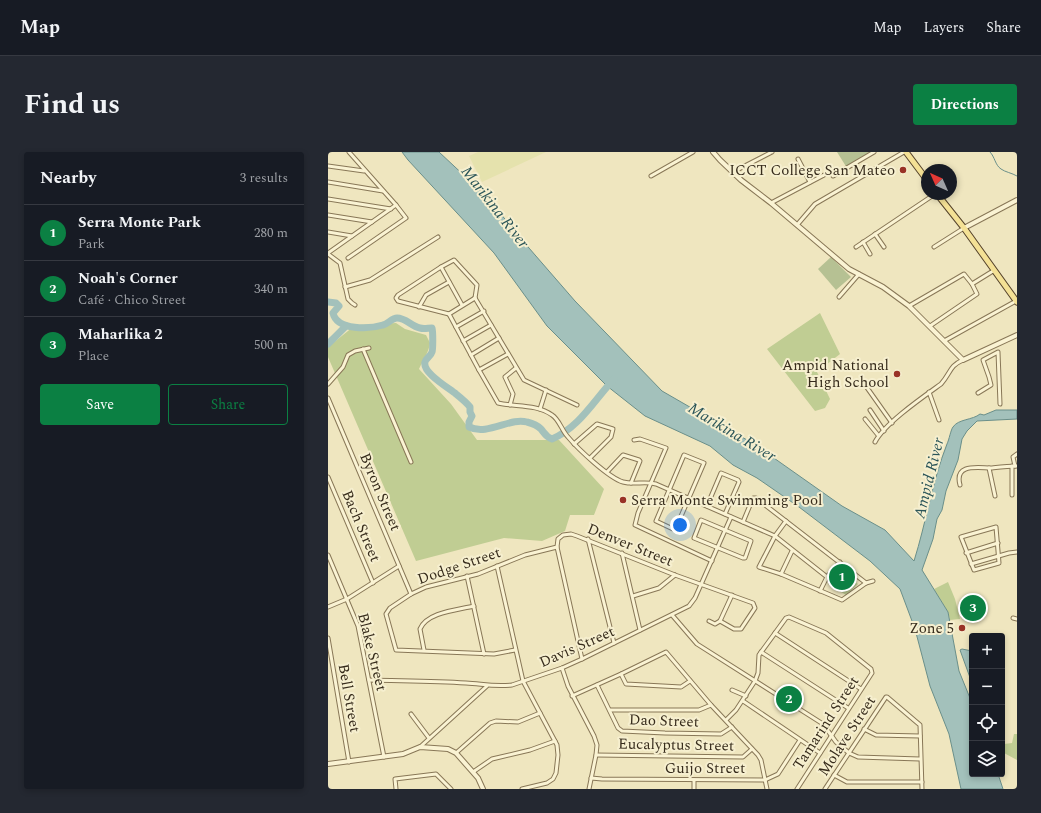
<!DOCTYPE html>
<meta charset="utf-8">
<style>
:root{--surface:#171b24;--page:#242831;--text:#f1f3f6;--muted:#9ea1a6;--line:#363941;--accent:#0b8043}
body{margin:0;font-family:Spectral,serif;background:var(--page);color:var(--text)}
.controls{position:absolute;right:12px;bottom:12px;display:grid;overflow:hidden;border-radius:4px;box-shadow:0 2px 6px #0003}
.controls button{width:36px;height:36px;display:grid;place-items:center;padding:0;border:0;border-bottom:1px solid var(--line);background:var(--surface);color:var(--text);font:20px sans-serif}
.compass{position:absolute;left:593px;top:12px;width:36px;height:36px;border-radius:50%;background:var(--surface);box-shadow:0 2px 6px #0003;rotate:315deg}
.you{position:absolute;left:352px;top:373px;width:14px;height:14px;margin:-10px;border:3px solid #fff;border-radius:50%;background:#1a73e8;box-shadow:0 0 0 6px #1a73e833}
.badge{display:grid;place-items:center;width:26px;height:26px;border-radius:50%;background:var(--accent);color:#fff;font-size:13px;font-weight:700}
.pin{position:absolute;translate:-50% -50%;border:2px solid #fff;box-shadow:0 1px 4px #0006}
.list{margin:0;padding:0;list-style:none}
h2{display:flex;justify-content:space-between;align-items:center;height:52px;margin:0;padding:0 16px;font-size:17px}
h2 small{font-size:13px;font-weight:400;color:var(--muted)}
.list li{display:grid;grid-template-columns:26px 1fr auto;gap:12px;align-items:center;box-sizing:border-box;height:56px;padding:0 16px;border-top:1px solid var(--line)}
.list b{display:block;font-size:15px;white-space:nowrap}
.list p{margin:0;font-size:13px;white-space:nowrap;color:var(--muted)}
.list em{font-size:13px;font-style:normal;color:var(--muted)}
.actions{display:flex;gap:8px;padding:12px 16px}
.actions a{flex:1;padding:9px 0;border:1px solid var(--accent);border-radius:4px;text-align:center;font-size:14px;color:var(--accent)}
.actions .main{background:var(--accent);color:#fff}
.icon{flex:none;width:22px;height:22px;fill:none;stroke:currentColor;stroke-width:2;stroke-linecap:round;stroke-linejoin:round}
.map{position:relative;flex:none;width:689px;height:637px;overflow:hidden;border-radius:4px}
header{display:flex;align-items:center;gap:24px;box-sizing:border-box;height:56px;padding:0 20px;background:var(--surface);border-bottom:1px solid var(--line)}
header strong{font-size:19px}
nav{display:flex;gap:22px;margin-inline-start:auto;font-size:14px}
.intro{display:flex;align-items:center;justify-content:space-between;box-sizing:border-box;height:96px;padding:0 24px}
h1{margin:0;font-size:28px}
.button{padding:10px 18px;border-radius:4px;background:var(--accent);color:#fff;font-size:14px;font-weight:700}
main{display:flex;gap:24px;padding:0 24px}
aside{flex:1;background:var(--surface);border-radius:4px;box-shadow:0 2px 6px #0003}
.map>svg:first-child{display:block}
</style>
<header>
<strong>Map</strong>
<nav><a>Map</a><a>Layers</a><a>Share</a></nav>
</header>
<div class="intro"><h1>Find us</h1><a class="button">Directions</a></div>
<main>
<aside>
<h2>Nearby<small>3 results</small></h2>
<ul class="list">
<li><span class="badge">1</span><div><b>Serra Monte Park</b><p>Park</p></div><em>280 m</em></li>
<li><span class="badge">2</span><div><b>Noah's Corner</b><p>Café · Chico Street</p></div><em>340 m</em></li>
<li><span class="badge">3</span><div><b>Maharlika 2</b><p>Place</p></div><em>500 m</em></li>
</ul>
<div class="actions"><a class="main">Save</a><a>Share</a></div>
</aside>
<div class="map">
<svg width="689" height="637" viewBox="0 0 689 637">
<rect width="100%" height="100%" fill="#efe6bf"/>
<polygon fill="#e5e2ad" points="150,0 218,0 154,30 141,4"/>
<g fill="#c0cd93">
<polygon points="492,161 512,202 489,220 502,247 497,256 487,259 439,197"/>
<path d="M68,171L77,177L98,183L102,191C101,200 95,208 91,217L123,252L149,288H231L276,337L266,363H242L237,379L214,389L176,386L88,409L0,205V195L25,175L31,173Z"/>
<polygon points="512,419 530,432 518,443 500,432"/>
<polygon points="620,430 627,447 632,467 622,468 620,460 606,437"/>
<polygon points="686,582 689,582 689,608 676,601 676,592 684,591"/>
</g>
<g fill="#b6c193">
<polygon points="509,0 543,0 519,16"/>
<polygon points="503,105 523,125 508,138 490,117"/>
</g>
<g fill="#a3c1bb" stroke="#6a8f8a">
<path d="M74,0H111L157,43L201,96L247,149L334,239L426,292L514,354L557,378L586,409C598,371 604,330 619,292C621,288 623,277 625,275C630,267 645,268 652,262L656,263L668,258H689V267L649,269L639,279L634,287L630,308L618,339L614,358L609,367L605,387L594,418L620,460L631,519L644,551V622H670L675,637H633L621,582L602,534L587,477L572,437L542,409L471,355L429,326L405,313L382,294L317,264L279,234L219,174L166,101L80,8Z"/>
<polygon points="634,497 644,499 644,531 632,498"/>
</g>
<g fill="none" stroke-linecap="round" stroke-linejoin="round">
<path stroke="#6a8f8a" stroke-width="1" d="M662,0C667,5 667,13 673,17C677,20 684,21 689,24"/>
<g stroke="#a3c1bb" stroke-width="7">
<path d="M0,150L8,151L11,154L5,161C9,179 42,177 55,173C60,172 64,166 69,166C78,166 83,174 92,176C96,177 100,176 104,176C105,179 105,198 104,200C103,204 98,206 97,210C94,221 121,236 128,242C133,246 138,250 142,255V260L144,264L141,270V275C160,284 182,265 199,270C203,271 210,274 213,277C217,282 218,285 224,287C251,276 267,247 286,227"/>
<polyline points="0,192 18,174"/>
</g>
<g stroke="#887757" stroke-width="5">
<g id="minor">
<polyline points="470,7 482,30"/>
<polyline points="0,14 36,19"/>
<polyline points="405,20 444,0"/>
<polyline points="323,24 365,0"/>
<polyline points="505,24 546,0"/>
<polyline points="0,30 55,39"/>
<polyline points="0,47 63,57"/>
<polyline points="443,51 496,23"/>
<polyline points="0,63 44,70"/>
<polyline points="469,73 487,52 576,0"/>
<polyline points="0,80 24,84"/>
<polyline points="547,82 556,95"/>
<polyline points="535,90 542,102"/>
<polyline points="528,95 607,42"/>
<polyline points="606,95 636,76"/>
<polyline points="0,101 68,53"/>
<polyline points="0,102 12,111 20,147 24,151 27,153"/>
<polyline points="20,106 78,66 68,53 21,0"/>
<polyline points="113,115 134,153"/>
<polyline points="644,132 665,119"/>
<polyline points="17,135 42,128 110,85"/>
<polyline points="511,145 531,122"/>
<polyline points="147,146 196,228 249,253"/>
<polyline points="581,154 636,122 644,132 649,142 602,174"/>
<polyline points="91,155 98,143 121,130"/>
<path d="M121,162L151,218L170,251C187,255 209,252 224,263C231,267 234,279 240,285C250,297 281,326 295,330C306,333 317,329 328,332L447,384L499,425"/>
<polyline points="121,162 70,149 68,146 70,143 113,115 126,108 149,133 147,146"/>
<polyline points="121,162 147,146"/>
<polyline points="128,175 156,159"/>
<polyline points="135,189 163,173"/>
<polyline points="616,189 688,149"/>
<polyline points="35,197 83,310"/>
<polyline points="143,203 171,186"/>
<polyline points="151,218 180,202"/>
<polyline points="535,230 564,271"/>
<polyline points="0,232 15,215 20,203 27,199 41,196"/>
<polyline points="601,240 611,268"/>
<polyline points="650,241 663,233 661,225 655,208 670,200 672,252"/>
<polyline points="0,246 83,442"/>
<polyline points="182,253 185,242 177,225 188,216"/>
<polyline points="212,257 218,238"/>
<polyline points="542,258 556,279"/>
<polyline points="537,267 550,283"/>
<polyline points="306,288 312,287 338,296 310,361 307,373 384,409"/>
<path d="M547,290C557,271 595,245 613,232C623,221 621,214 635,208"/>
<polyline points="246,292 269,272 285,277 283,285 262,306"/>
<polygon points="356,303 376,311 347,378 328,369"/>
<polyline points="684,314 684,343"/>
<polyline points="687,314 685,305 689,302"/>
<polyline points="661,316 667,344"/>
<polyline points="279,320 295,303 311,308 312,309 303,331"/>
<polyline points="0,325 45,431"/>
<path d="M632,333C626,311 650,316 663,316C672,315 680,314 689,314"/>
<polyline points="379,354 393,321 410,328 411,330 397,362"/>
<polygon points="373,368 423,389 417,406 415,406 366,386"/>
<polyline points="458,369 447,384 431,415 453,422 514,448 538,431 545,429"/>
<polyline points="415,370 425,346 428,346 538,431"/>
<polygon points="668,375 671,411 646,418 633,385"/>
<polyline points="260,387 286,491"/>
<polyline points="294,401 312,478"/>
<polyline points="638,401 670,391"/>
<polyline points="0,403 30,474 56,605"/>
<polyline points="643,412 681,401 689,400"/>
<polyline points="169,414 195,529 229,593 230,603 228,621 225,627 219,631 194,637"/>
<polyline points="453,422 464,399"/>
<polyline points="139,424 156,502"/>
<polyline points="492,439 499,425 512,410"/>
<polyline points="305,444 331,436 347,423"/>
<polyline points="0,455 19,447 71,414"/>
<polyline points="344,463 369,492 495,572 508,590 521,601 530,605 592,607"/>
<polyline points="685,466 689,467"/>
<polyline points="381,469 387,472 392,469 404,443"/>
<polyline points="447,481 533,537"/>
<polyline points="0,486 21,610"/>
<path d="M96,498L92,477C99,460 130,458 146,454"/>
<polyline points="187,498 166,502 68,498 58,462 62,456 83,442 98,435 150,422 197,403 229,395"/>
<polyline points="433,500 520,556"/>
<polyline points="254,507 229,395 230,387 235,383 243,382 249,384 347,423 425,451 427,456 413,477 406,477 392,469"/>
<polyline points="234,516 240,534 266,584 269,593 268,603 261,637"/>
<polyline points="293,522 298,532 353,535 362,529"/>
<path d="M41,528C73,529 105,529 138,531C155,532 166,535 184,533L234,516L254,507L361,454L367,446L403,365"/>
<polyline points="269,533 290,576 294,579 337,581 393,582 404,575"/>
<polyline points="404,538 418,544"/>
<polyline points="244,544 293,522 338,500 383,553 430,603 433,608 439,637"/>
<polyline points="415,549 492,601"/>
<polyline points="282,558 371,558 383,553"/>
<polyline points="83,562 101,586"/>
<polyline points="398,568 408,558 427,529 430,521 431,503 458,466 461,465 498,481 543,517 544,521 469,637"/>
<polyline points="536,577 548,583 592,584"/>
<polyline points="92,595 159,534"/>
<polyline points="128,601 162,571 168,569 190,570 212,561"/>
<polyline points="268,603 415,605 424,597"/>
<polyline points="145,620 164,607 202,598 227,589"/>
<polyline points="506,623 519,630 594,630"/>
<polyline points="263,626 274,627 437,628 450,622 472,588"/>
<polyline points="68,637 67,627 108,622 123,637"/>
<polyline points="366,637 366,628"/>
<polyline points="497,637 558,545 559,545 592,573 594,637"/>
</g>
</g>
<g stroke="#887757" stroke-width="6">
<g id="tertiary">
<polyline points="385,0 392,8 413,28 443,51 521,117 555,135 581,154 635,208 689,183"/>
<polyline points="636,76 689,48"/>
<polyline points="0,612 75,602 92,595 120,597 128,601 150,626 155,637"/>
</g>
</g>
<g stroke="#56442c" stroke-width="7">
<g id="primary">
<polyline points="578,0 599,28"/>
<polyline points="609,42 636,76 689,150"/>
</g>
</g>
<use href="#minor" stroke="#faf3d3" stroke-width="3"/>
<use href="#tertiary" stroke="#faf3d3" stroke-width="4"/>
<use href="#primary" stroke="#f4e195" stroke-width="5"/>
</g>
<g fill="#993226" stroke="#f6efcf" stroke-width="1.5">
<circle cx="575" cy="18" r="4"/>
<circle cx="569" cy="222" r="4"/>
<circle cx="295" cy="348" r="4"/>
<circle cx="634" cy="476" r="4"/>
</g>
<g text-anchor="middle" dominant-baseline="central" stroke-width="4" stroke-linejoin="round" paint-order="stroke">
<g font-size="15" fill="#372c1c" stroke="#f6efcf" text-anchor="end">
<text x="567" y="18">ICCT College San Mateo</text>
<text x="561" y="213">Ampid National<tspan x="561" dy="17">High School</tspan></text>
<text x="303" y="348" text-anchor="start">Serra Monte Swimming Pool</text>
<text x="626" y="476">Zone 5</text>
</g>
<g font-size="15" fill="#372c1c" stroke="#f6efcf">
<text transform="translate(52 340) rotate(67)">Byron Street</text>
<text transform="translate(33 374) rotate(67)">Bach Street</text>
<text transform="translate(302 393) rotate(22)">Denver Street</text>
<text transform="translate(131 414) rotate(-19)">Dodge Street</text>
<text transform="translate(249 495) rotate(-24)">Davis Street</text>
<text transform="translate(44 500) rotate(76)">Blake Street</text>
<text transform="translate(21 546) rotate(80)">Bell Street</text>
<text transform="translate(336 569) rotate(2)">Dao Street</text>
<text transform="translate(498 571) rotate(-57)">Tamarind Street</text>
<text transform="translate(519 584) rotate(-57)">Molave Street</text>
<text transform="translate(348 593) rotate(1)">Eucalyptus Street</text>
<text x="377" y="616">Guijo Street</text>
</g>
<g font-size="16" font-style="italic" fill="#2b5558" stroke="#f6efcf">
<text transform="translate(167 55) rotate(52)">Marikina River</text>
<text transform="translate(404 280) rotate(31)">Marikina River</text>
<text transform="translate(601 326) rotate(-76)">Ampid River</text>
</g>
</g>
</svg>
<div class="controls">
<button>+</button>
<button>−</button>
<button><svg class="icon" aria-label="locate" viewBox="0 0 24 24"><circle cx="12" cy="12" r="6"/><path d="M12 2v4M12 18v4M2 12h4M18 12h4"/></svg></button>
<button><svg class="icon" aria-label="layers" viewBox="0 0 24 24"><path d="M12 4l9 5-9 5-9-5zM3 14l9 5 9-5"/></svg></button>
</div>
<svg class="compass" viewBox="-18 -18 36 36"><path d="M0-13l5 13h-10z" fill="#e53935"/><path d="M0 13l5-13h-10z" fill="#9ea1a6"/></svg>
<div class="you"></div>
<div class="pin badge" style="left:514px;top:425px">1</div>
<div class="pin badge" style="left:461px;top:547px">2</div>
<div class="pin badge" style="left:645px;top:456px">3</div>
</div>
</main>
